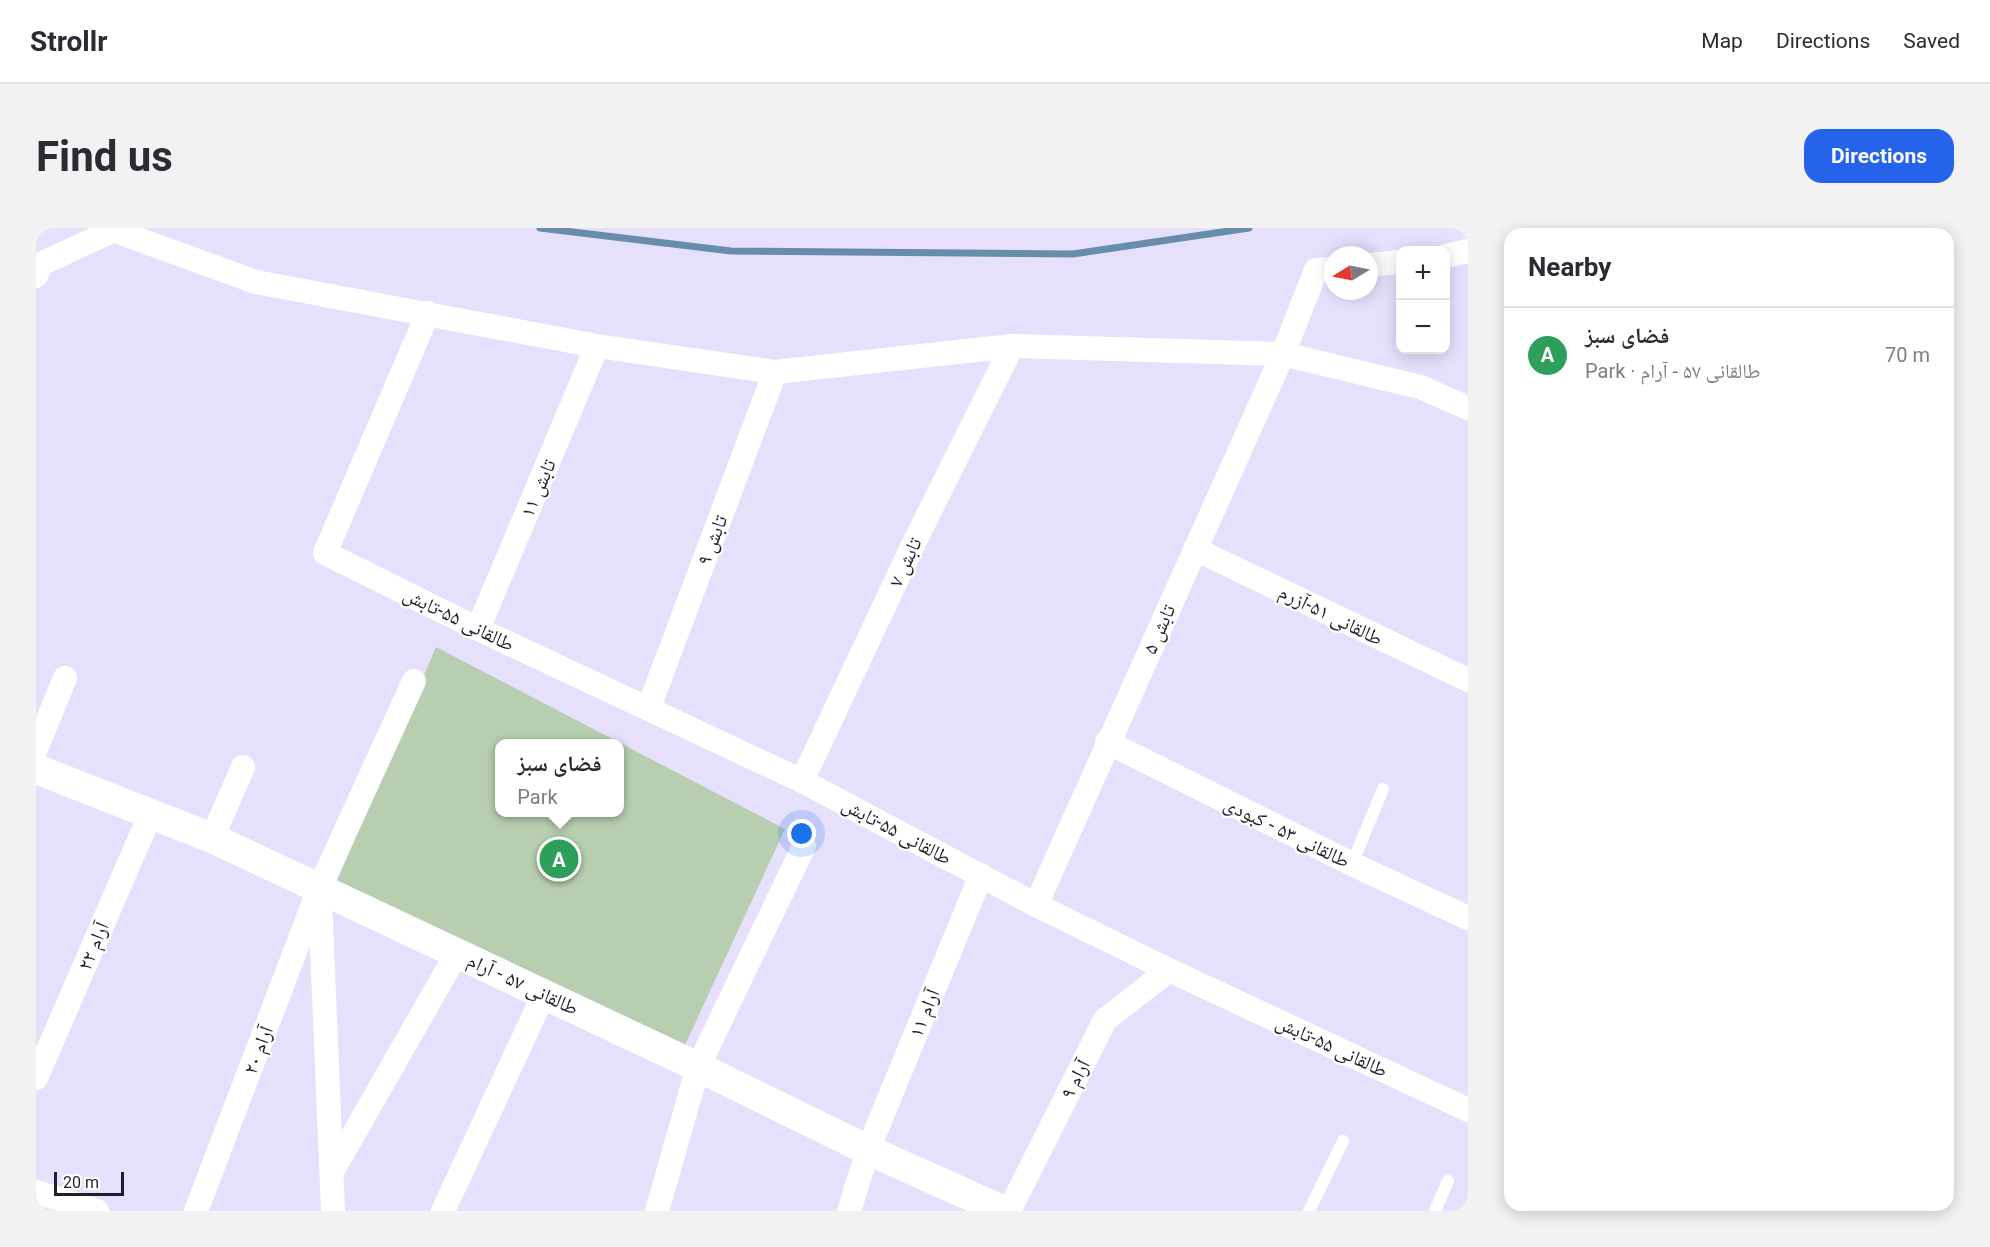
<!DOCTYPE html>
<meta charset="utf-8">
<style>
:root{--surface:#fff;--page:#f2f2f3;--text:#2b2b33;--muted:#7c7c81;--line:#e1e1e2;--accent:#2563eb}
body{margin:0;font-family:Roboto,"Noto Naskh Arabic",sans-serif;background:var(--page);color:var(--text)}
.controls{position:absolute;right:18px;top:18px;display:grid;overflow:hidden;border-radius:12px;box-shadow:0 3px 15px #0003}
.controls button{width:54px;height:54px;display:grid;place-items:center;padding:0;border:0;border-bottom:2px solid var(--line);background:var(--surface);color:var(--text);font:30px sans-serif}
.compass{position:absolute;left:1288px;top:18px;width:54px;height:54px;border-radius:50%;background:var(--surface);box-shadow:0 3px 15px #0003;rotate:260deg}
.scale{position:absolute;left:18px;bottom:15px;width:70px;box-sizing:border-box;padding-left:6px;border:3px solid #211e2b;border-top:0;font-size:16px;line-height:21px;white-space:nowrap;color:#211e2b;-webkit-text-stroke:4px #fff;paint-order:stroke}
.you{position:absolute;left:766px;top:606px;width:21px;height:21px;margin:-15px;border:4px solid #fff;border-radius:50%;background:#1a73e8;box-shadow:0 0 0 9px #1a73e833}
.badge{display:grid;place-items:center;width:39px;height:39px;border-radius:50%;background:var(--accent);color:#fff;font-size:20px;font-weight:700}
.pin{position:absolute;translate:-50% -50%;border:3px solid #fff;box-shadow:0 2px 6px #0006}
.popup{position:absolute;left:459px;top:511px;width:129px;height:78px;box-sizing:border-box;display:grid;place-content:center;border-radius:12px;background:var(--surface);filter:drop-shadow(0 2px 4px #0005);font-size:20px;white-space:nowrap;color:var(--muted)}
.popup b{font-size:22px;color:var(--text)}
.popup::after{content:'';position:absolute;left:50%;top:100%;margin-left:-12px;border:12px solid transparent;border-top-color:var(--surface)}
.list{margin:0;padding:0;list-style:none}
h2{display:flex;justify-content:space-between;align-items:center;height:78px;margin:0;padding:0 24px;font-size:26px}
h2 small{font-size:20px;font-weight:400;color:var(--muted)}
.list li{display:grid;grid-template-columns:39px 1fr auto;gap:18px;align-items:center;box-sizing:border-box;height:96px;padding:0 24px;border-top:2px solid var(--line)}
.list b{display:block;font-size:22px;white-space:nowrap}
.list p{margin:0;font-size:20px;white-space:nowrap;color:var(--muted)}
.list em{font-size:20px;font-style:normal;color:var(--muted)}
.map{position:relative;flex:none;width:1432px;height:983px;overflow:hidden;border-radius:18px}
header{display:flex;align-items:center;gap:36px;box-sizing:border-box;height:84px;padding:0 30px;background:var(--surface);border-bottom:2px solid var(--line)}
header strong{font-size:28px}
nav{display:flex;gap:33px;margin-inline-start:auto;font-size:21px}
.intro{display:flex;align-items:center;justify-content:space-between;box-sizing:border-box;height:144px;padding:0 36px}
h1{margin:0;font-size:42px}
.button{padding:15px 27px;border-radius:18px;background:var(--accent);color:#fff;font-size:21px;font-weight:700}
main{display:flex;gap:36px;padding:0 36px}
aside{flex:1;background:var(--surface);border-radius:18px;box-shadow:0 3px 15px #0003}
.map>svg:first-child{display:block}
</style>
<header>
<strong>Strollr</strong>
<nav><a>Map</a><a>Directions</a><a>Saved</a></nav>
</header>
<div class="intro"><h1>Find us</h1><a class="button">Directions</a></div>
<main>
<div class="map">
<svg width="1432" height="983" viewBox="0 0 1432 983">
<rect width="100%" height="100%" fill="#e6e0fd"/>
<path fill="#b7cfb0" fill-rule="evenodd" d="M400,419L749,601L637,843L298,660ZM463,516H583V584H463Z"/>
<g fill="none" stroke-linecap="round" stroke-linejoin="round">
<polyline stroke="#688dab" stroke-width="7" points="504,0 695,23 1037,26 1213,0"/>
<g stroke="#fff" stroke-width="12">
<polyline points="1316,636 1347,561"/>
<polyline points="1273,983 1307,913"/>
<polyline points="1399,983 1412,953"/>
</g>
<g stroke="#fff" stroke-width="24">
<polyline points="71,0 220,54 561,118 739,144 976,118 1247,126 1384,159 1432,180"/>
<polyline points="1410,28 1432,23"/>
<polyline points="1333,37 1364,34"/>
<polyline points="0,48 5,36 78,2"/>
<polyline points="392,85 289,325 442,401 766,553 1000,677 1133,742 1432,882"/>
<polyline points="1159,321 1432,452"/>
<polyline points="442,401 561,118"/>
<polyline points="613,479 739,144"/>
<polyline points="1071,514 1316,636 1432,690"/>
<polyline points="0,521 29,450"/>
<polyline points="766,553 876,319 976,118"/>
<polyline points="176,610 207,539"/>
<polyline points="284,669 297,983"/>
<polyline points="1000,677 1247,126 1280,42 1297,41"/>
<polyline points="0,850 114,587"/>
<polyline points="297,942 421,725"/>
<polyline points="0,964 61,983"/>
<polyline points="160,983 283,661 378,453"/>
<polyline points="407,983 508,766"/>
<polyline points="621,983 662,839 768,618"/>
<polyline points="813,983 832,922 945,647"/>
<polyline points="973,983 1069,792 1133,742"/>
</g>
<polyline stroke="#fff" stroke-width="30" points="0,541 176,610 662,839 832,922 968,983"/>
</g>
<g text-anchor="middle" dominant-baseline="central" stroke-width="4.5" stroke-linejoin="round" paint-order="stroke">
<g font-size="20" fill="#211e2b" stroke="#fff">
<text transform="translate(502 260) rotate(-67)">تابش ۱۱</text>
<text transform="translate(676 312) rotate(-69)">تابش ۹</text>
<text transform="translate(869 334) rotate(-65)">تابش ۷</text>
<text transform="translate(1295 387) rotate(26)">طالقانی ۵۱-آزرم</text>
<text transform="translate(423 391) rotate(26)">طالقانی ۵۵-تابش</text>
<text transform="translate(1123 401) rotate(-66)">تابش ۵</text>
<text transform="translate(861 603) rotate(28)">طالقانی ۵۵-تابش</text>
<text transform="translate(1251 604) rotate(26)">طالقانی ۵۳ - کبودی</text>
<text transform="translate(57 718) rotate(-67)">آرام ۲۲</text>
<text transform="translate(487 756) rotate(25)">طالقانی ۵۷ - آرام</text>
<text transform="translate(888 785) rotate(-68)">آرام ۱۱</text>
<text transform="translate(1296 818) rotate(25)">طالقانی ۵۵-تابش</text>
<text transform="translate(222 822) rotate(-69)">آرام ۲۰</text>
<text transform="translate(1039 851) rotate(-63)">آرام ۹</text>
</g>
</g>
</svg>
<div class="controls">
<button>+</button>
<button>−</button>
</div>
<svg class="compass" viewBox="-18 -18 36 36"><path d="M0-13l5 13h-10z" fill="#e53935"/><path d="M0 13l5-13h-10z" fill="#7c7c81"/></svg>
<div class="scale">20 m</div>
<div class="you"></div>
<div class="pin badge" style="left:523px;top:631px;background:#2e9e5b">A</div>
<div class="popup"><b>فضای سبز</b>Park</div>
</div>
<aside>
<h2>Nearby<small></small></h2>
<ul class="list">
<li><span class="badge" style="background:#2e9e5b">A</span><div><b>فضای سبز</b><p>Park · طالقانی ۵۷ - آرام</p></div><em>70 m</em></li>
</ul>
</aside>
</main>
